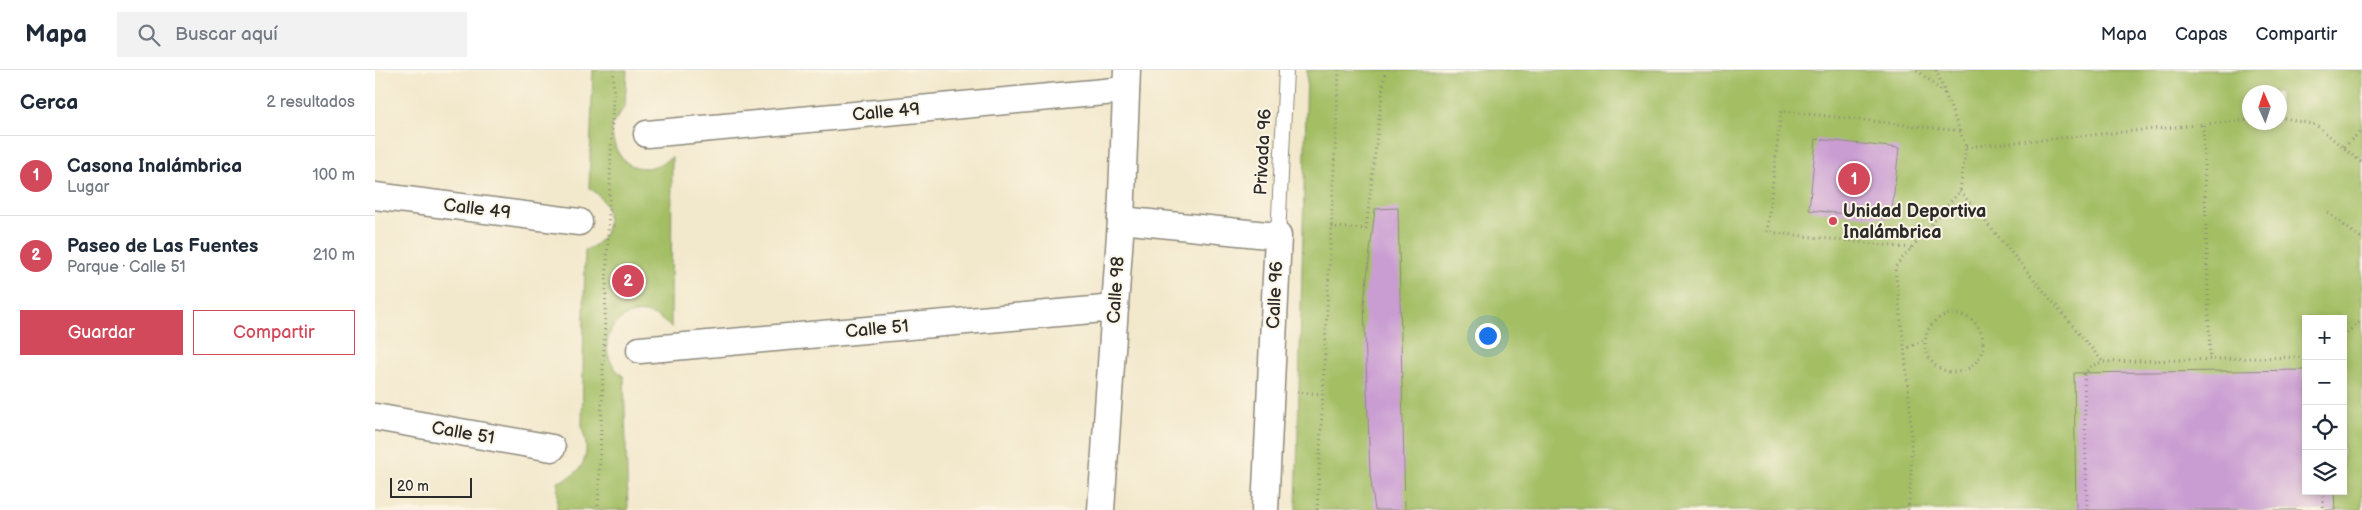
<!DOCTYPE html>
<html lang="es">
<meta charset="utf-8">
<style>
:root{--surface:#fff;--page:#f2f2f3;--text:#1f2937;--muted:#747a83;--line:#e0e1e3;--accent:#d1495b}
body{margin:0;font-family:"Balsamiq Sans",sans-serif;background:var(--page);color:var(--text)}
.controls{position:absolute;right:15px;bottom:15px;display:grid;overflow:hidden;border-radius:0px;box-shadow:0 2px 8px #0003}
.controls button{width:45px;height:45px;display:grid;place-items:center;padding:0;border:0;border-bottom:1px solid var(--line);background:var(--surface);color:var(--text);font:25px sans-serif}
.compass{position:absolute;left:1867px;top:15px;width:45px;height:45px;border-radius:50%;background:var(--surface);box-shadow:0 2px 8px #0003;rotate:357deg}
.scale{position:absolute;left:15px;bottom:12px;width:82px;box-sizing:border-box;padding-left:5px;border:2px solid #2b2b2b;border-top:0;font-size:14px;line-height:18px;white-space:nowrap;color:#2b2b2b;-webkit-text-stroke:4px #fcf5e5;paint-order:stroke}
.you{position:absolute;left:1112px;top:265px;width:18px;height:18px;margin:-12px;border:4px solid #fff;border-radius:50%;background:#1a73e8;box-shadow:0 0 0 8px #1a73e833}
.badge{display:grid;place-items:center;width:32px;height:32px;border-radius:50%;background:var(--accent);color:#fff;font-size:16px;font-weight:700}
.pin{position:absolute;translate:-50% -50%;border:2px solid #fff;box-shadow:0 1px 5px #0006}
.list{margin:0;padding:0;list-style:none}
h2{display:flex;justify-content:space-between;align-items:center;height:65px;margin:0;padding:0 20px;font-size:21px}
h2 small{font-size:16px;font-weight:400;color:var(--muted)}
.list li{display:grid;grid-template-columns:32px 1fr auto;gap:15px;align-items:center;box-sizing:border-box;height:80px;padding:0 20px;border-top:1px solid var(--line)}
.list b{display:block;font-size:19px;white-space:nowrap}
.list p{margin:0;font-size:16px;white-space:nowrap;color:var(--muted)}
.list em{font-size:16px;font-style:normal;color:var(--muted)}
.actions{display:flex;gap:10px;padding:15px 20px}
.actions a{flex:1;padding:11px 0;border:1px solid var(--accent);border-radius:0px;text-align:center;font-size:18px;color:var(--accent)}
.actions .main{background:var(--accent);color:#fff}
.icon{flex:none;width:28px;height:28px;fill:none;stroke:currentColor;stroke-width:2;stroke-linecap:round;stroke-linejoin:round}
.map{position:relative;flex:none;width:1987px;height:440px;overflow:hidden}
header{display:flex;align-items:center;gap:30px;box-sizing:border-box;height:70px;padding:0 25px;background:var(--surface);border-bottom:1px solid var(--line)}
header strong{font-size:24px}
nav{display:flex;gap:28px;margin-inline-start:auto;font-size:18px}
.search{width:350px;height:45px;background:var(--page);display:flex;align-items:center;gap:12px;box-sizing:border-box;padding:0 18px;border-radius:0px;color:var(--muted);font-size:19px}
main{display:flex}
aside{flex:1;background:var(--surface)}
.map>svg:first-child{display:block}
</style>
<header>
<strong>Mapa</strong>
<div class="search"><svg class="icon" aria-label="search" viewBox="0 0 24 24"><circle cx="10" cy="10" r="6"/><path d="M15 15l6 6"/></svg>Buscar aquí</div>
<nav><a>Mapa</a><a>Capas</a><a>Compartir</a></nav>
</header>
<main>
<aside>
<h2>Cerca<small>2 resultados</small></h2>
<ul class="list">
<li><span class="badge">1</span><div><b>Casona Inalámbrica</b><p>Lugar</p></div><em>100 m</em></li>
<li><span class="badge">2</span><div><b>Paseo de Las Fuentes</b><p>Parque · Calle 51</p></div><em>210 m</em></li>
</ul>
<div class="actions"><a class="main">Guardar</a><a>Compartir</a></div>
</aside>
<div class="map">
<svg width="1987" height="440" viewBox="0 0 1987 440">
<rect width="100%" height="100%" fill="#fcf5e5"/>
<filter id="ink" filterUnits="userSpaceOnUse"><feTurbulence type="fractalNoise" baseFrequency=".02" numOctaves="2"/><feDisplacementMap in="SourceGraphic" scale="10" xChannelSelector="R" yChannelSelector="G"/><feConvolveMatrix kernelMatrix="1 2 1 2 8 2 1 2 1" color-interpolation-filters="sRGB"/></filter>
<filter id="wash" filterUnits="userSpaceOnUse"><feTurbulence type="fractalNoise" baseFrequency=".0096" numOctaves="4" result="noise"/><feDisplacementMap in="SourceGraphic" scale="20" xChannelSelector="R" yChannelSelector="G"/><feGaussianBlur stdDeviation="1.12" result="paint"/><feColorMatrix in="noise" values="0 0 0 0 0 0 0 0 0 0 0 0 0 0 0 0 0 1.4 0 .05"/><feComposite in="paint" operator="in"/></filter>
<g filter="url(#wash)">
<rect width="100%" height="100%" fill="#f2e8cc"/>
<g fill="#a3be64" stroke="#677448" fill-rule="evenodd">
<path d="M218,0H252L250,36L237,55C236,93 265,111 297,87L296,258C256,215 205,272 249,307L253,440H182L183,412C209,404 217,384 207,359L210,180C240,171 240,132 214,118Z"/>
<path d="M932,0H1987V440H921ZM1874,22H1904V52H1874ZM1931,249H1968V421H1931Z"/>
</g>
<g id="blocks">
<g fill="#c99cd2">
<polygon points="1441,69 1524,78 1516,149 1434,140"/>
<polygon points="1023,138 1030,440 1000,440 995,404 989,233 1000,139"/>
<polygon points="1931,300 1931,421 1959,421 1960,440 1701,440 1699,303"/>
</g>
</g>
</g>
<g filter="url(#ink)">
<use href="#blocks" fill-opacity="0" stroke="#8e8a7c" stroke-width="1"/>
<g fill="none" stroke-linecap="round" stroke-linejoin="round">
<g stroke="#8e8a7c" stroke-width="16">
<polyline id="lane" points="903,166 911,0"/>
</g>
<g stroke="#8e8a7c" stroke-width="29">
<g id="street">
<polyline points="272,64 751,20"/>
<polyline points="0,126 204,152"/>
<polyline points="746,150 903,166 890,440"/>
<polyline points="265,280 740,238"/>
<polyline points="0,347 177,378"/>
<polyline points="726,440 746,150 752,0"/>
</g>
</g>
<g stroke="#8e8a7c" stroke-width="3" stroke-dasharray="1 4" stroke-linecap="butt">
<polyline points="1542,0 1570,24"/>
<polyline points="1904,47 1941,55 1987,93"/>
<polyline points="1828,55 1835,289"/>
<polyline points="1591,77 1874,50"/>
<polyline points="1969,77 1987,60"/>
<polyline points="1585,121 1728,292"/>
<polyline points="1953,143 1987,169"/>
<polyline points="956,157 991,159 1010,0"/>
<polyline points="1536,178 1392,162 1406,41 1585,61"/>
<circle cx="1579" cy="273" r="29"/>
<polyline points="1968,266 1987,250"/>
<polyline points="1529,280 1550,269"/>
<polyline points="922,322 947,324"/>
<polyline points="1948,421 1948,440"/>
<polyline points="223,440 239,0"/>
<polyline points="942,440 964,0"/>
<path d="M1533,440C1543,360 1528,277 1520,197L1585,121L1591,77L1561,0"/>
<polyline points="1712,440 1709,305 1716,296 1728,292 1923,287 1931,290"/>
</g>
<use href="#lane" stroke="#fff" stroke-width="14"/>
<use href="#street" stroke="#fff" stroke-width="26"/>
</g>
</g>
<circle fill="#d1495b" stroke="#fcf5e5" stroke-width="2" cx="1458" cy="151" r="5"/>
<g text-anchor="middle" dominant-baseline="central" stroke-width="4" stroke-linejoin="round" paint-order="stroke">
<g font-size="18" fill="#2b2b2b" stroke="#fcf5e5">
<text transform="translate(511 42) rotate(-5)">Calle 49</text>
<text transform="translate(888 82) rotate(-87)">Privada 96</text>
<text transform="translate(102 139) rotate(7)">Calle 49</text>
<text transform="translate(741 220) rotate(-86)">Calle 98</text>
<text transform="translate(900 225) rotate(-87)">Calle 96</text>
<text transform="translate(502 259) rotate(-5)">Calle 51</text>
<text transform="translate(88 363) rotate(10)">Calle 51</text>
</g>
<g font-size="18" font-weight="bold" fill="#2b2b2b" stroke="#fcf5e5" text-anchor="start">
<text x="1468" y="141">Unidad Deportiva<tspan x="1468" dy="21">Inalámbrica</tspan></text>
</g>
</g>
</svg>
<div class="controls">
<button>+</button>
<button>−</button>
<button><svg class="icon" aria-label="locate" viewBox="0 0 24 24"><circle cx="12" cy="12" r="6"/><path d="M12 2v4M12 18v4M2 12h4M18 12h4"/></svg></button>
<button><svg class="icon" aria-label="layers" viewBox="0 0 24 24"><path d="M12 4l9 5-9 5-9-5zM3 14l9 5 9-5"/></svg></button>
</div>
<svg class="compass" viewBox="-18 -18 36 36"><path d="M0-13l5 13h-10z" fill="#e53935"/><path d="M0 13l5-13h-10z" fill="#747a83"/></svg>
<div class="scale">20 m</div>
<div class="you"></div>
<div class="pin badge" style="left:1479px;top:109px">1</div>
<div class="pin badge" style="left:253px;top:211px">2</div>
</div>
</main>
